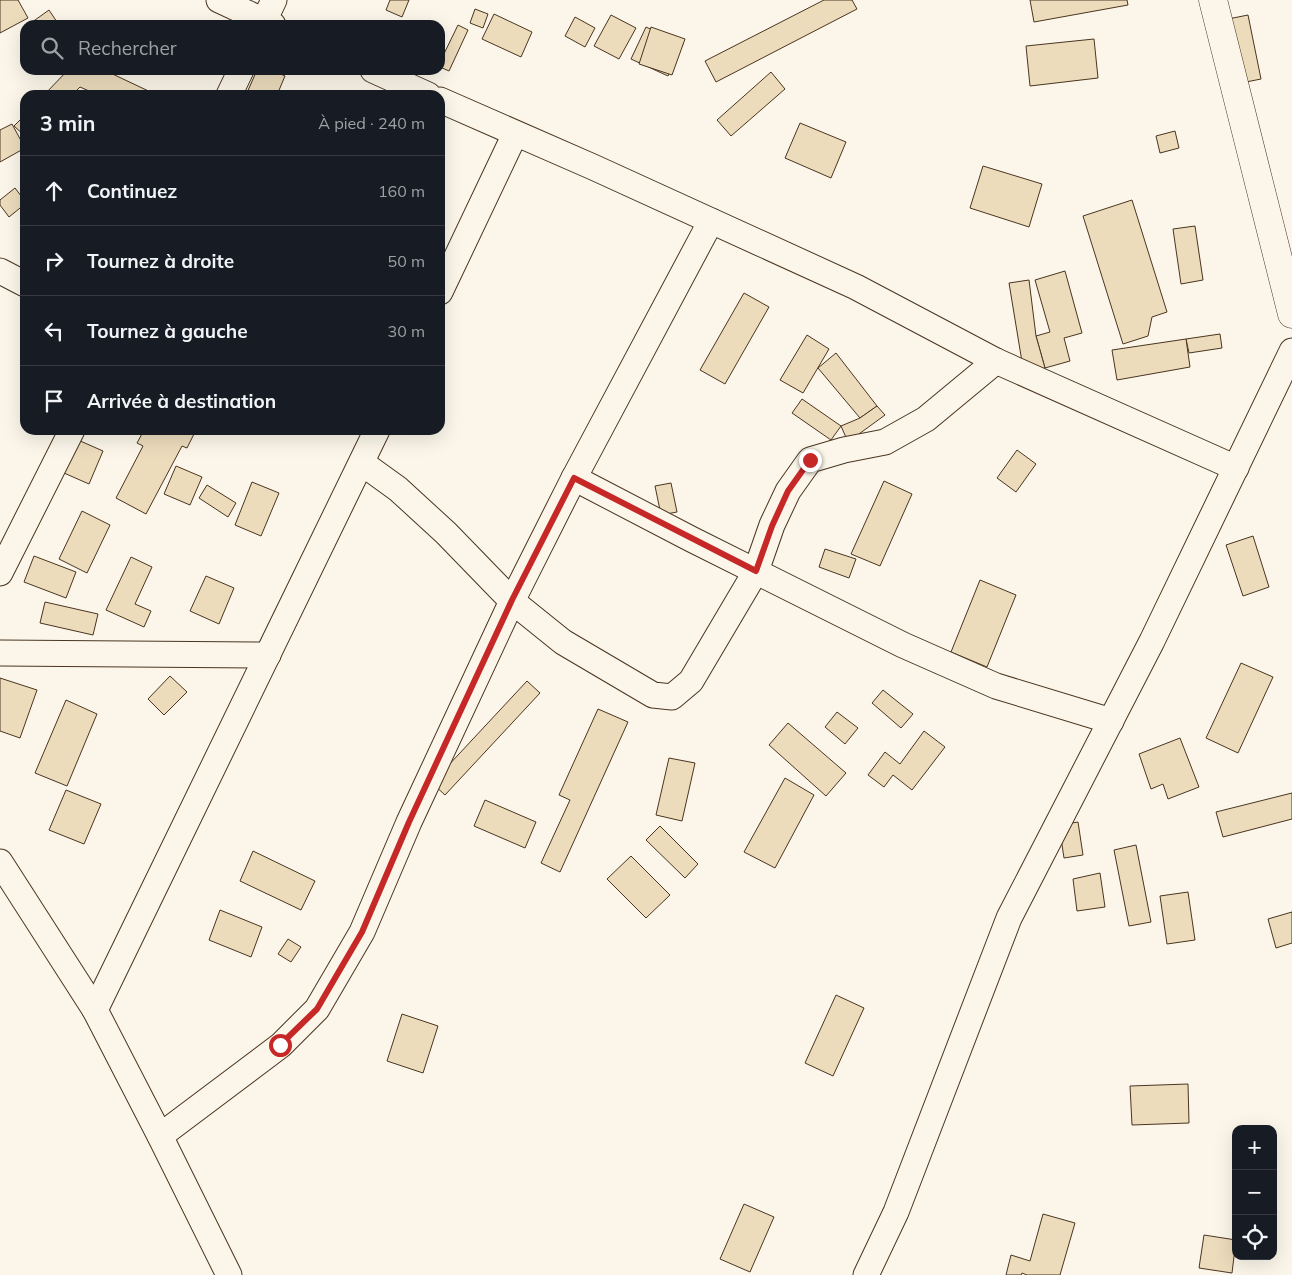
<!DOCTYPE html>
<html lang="fr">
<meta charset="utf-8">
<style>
:root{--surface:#171b24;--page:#242831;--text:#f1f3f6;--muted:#9ea1a6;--line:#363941}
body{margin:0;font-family:Mulish,sans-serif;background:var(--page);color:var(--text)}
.controls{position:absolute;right:15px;bottom:15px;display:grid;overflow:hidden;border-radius:10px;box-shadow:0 5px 20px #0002}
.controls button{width:45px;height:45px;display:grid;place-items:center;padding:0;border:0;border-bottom:1px solid var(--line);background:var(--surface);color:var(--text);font:25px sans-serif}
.stop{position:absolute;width:15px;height:15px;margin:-11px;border:4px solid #c62828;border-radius:50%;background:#fff}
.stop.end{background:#c62828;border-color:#fff;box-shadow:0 1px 5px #0008}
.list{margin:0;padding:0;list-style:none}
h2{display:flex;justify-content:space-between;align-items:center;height:65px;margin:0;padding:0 20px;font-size:21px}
h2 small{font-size:16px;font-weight:400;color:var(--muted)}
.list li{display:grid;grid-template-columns:32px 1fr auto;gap:15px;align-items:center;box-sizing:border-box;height:70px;padding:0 20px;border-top:1px solid var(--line)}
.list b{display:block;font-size:19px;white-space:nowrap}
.list em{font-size:16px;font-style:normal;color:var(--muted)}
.icon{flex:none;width:28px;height:28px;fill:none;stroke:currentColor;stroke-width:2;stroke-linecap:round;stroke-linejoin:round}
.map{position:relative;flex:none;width:1292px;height:1275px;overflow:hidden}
.search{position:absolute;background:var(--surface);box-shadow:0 5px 20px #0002;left:20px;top:20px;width:425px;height:55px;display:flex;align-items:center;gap:12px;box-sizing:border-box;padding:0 18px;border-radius:15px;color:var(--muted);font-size:19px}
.panel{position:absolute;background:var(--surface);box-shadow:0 5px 20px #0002;left:20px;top:90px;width:425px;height:345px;border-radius:15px}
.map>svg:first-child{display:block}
</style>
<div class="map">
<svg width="1292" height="1275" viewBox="0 0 1292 1275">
<rect width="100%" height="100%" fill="#fbf6e9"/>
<g fill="#ecdcbc" stroke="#4a3520">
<polygon points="0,0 18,0 28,18 0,33"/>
<polygon points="390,0 409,0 402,17 386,10"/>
<polygon points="824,0 852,0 857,9 716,82 705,61"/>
<polygon points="1030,0 1127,0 1128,5 1034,22"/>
<polygon points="475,9 488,14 483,28 470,23"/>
<polygon points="49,10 59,25 28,25"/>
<polygon points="494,14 532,32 521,57 482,39"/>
<polygon points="611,15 636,28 619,59 594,46"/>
<polygon points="1248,15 1261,79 1241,83 1228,19"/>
<polygon points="575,17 595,28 585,47 565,36"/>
<polygon points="458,25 468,30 449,71 440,67 440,62"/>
<polygon points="646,27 683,44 668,76 631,59"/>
<polygon points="651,27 685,39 672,75 639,64"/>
<polygon points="1094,39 1098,78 1030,86 1026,46"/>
<polygon points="68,70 104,70 157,95 98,95 80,87 72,95 44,95"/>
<polygon points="257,70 272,70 285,76 277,95 246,95"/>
<polygon points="771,72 785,89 731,136 717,120"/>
<polygon points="25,115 25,136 14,126"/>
<polygon points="800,123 846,142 831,178 785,158"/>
<polygon points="12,124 25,148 0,162 0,130"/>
<polygon points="1175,131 1179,148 1160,153 1156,136"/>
<polygon points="983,166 1042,184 1029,227 970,208"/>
<polygon points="15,188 25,201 25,204 9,217 0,205 0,200"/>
<polygon points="1132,200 1167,312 1152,317 1148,336 1123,344 1083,216"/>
<polygon points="1195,226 1203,280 1181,284 1173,229"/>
<polygon points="1065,271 1082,333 1064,338 1070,361 1045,368 1036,336 1050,332 1035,280"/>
<polygon points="1029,280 1036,336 1045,368 1024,374 1009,283"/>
<polygon points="744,293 769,307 725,384 700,370"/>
<polygon points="1220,334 1222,348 1189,353 1186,339"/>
<polygon points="807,335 829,349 803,393 780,380"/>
<polygon points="1186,339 1190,367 1117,380 1112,350"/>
<polygon points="836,353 877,406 860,418 818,368"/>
<polygon points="802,399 841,426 831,440 792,413"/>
<polygon points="877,406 885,415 848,442 841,426 860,418"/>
<polygon points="144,430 196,430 187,448 182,446 146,514 116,498 143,446 137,443"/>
<polygon points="78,440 103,451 89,484 64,473"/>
<polygon points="1017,450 1036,464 1016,492 997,478"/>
<polygon points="176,466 202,477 190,505 164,494"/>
<polygon points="884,481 912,494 880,566 851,554"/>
<polygon points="252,482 279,493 261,536 235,525"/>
<polygon points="671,483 677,512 661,515 655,486"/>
<polygon points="207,485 236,503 228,517 199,498"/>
<polygon points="82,511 110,525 87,573 59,559"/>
<polygon points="1253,536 1269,587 1243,596 1226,545"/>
<polygon points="825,549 856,559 849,578 819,567"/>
<polygon points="34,556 76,572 66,598 24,582"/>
<polygon points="131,557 152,567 135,604 151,611 144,627 106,610"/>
<polygon points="206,576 234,588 219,624 190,611"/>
<polygon points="980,580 1016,595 987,667 951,652"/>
<polygon points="45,602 98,614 93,635 40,623"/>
<polygon points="1241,663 1273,677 1238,753 1206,738"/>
<polygon points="170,676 187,692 164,715 148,699"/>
<polygon points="0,678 37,690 20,738 0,731"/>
<polygon points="527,681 540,693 445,795 432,783"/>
<polygon points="883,690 913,714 901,728 872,703"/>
<polygon points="66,700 97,714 67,786 35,773"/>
<polygon points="598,709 628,722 560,872 541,863 570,800 559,795"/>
<polygon points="837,712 858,728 845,744 825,727"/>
<polygon points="788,723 846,773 826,796 769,745"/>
<polygon points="924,731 945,747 912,790 893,775 884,787 868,775 885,752 900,764"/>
<polygon points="1180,738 1199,787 1168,799 1163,784 1151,789 1139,754"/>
<polygon points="669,758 695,763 682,821 656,815"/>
<polygon points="785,778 814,795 775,868 744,852"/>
<polygon points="66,790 101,804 84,844 49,830"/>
<polygon points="1292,793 1292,819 1223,837 1216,812"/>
<polygon points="485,800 536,822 525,848 474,826"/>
<polygon points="1078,822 1083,855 1064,858 1059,825"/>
<polygon points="660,826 698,864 685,878 646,840"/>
<polygon points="1136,845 1151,922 1129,926 1114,850"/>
<polygon points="253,851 315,881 301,910 240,881"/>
<polygon points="631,856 670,895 646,918 607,879"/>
<polygon points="1100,873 1105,907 1077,911 1073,879"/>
<polygon points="1188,892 1195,940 1167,944 1160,896"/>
<polygon points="220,910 262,927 251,957 209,940"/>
<polygon points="1292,912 1292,943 1276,948 1268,919"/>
<polygon points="288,939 301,947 291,962 278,954"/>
<polygon points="836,995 864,1008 833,1076 805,1063"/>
<polygon points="402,1014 438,1026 423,1073 387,1061"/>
<polygon points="1188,1084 1189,1123 1132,1125 1130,1086"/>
<polygon points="744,1204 774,1217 750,1272 720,1259"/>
<polygon points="1043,1214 1075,1223 1060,1275 1027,1275 1022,1273 1021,1275 1006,1275 1011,1255 1030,1261"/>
<polygon points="1204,1235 1236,1240 1232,1273 1199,1268"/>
</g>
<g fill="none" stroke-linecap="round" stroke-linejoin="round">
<g stroke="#4a3520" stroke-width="27">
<g id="street">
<polyline points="219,0 273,25"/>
<polyline points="262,25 274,0"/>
<polyline points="373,70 428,95"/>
<polyline points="229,95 241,70"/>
<polyline points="440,100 593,167 856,287 996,361 1236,468"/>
<polyline points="0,271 25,284"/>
<polyline points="440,292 515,134"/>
<polyline points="362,463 398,489 446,533 512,601 563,642 653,695 672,697 691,681 756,571 772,525 788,491 810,460 844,450 885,442 926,419 996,361"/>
<polyline points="574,478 691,539 903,645 996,686 1111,721"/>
<polyline points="0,573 72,430"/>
<polyline points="0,653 268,655"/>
<polyline points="0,862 95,1010 160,1136 229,1275"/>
<polyline points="95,1010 377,430"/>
<polyline points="160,1136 281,1045 317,1009 362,932 409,822 512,601 574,478 711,221"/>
<polyline points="866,1275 896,1212 1009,918 1152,641 1292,351"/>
</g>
</g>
<g stroke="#4a3520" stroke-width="29">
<polyline id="secondary" points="1213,0 1292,314"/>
</g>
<use href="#street" stroke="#fbf6e9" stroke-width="25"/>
<use href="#secondary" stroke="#fbf6e9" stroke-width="28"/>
</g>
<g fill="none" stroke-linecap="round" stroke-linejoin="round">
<polyline stroke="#c62828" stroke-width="6" points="280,1045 317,1009 362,932 409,822 512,600 574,478 756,571 772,526 788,491 810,460"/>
</g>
</svg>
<div class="controls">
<button>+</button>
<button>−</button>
<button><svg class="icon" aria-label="locate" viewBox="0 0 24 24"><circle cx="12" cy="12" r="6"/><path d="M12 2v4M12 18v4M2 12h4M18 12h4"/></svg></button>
</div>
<div class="stop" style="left:280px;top:1045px"></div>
<div class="stop end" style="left:810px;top:460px"></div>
<div class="search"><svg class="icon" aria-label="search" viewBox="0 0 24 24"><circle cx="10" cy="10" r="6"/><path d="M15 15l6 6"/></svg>Rechercher</div>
<section class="panel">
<h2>3 min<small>À pied · 240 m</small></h2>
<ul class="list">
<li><svg class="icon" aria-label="ahead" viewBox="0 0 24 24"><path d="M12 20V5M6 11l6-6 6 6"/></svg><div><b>Continuez</b></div><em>160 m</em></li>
<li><svg class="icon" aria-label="right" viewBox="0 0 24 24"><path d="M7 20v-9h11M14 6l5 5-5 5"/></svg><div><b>Tournez à droite</b></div><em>50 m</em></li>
<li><svg class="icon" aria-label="left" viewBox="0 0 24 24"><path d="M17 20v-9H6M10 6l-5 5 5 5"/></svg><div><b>Tournez à gauche</b></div><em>30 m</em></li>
<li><svg class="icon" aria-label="arrive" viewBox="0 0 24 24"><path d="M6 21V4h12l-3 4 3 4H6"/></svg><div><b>Arrivée à destination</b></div></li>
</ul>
</section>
</div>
